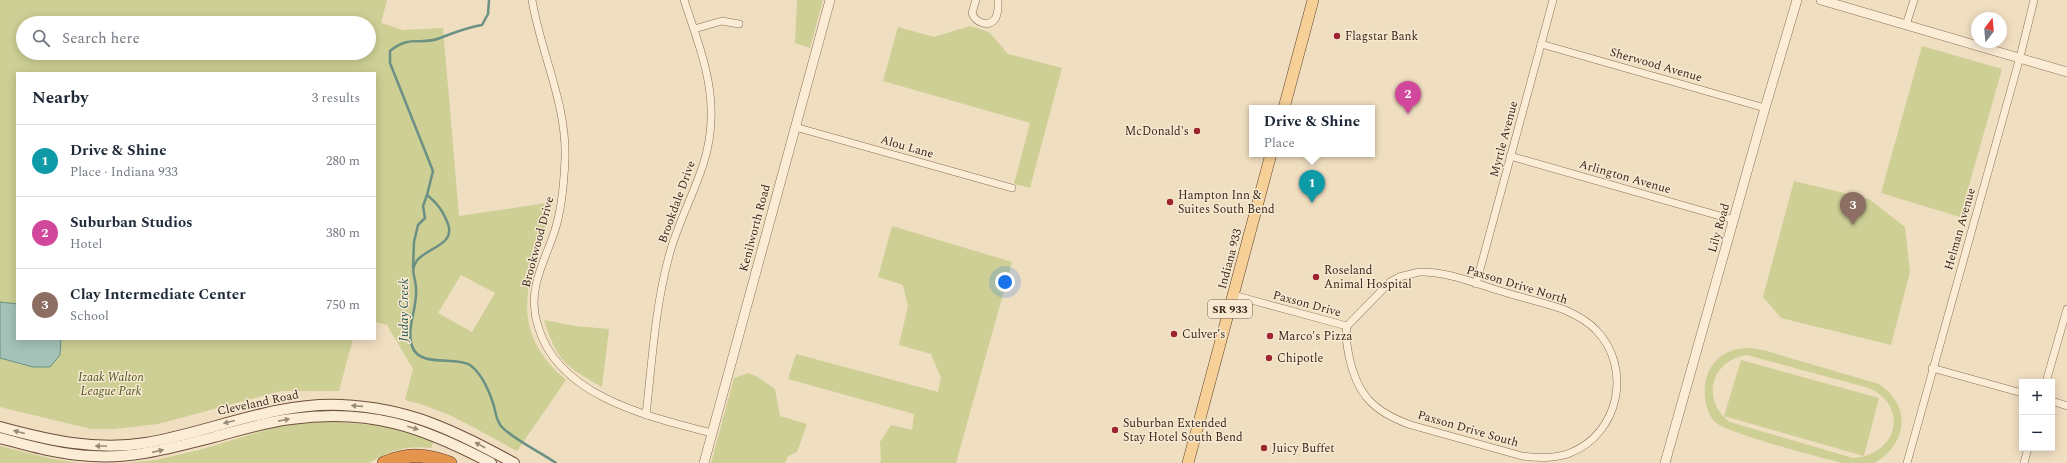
<!DOCTYPE html>
<meta charset="utf-8">
<style>
:root{--surface:#fff;--page:#f6f6f7;--text:#1f2937;--muted:#747a83;--line:#e0e1e3;--accent:#9d2430}
body{margin:0;font-family:Spectral,serif;background:var(--page);color:var(--text)}
.controls{position:absolute;right:12px;bottom:12px;display:grid;overflow:hidden;border-radius:0px;box-shadow:0 2px 10px #0003}
.controls button{width:36px;height:36px;display:grid;place-items:center;padding:0;border:0;border-bottom:1px solid var(--line);background:var(--surface);color:var(--text);font:20px sans-serif}
.compass{position:absolute;left:1971px;top:12px;width:36px;height:36px;border-radius:50%;background:var(--surface);box-shadow:0 2px 10px #0003;rotate:16deg}
.you{position:absolute;left:1005px;top:282px;width:14px;height:14px;margin:-10px;border:3px solid #fff;border-radius:50%;background:#1a73e8;box-shadow:0 0 0 6px #1a73e833}
.badge{display:grid;place-items:center;width:26px;height:26px;border-radius:50%;background:var(--accent);color:#fff;font-size:13px;font-weight:700}
.pin{position:absolute;translate:-50% -33px;filter:drop-shadow(0 1px 2px #0008)}
.pin::after{content:'';position:absolute;top:21px;width:14px;height:12px;background:inherit;clip-path:polygon(0 0,100% 0,50% 100%)}
.popup{position:absolute;left:1249px;top:105px;width:126px;height:52px;box-sizing:border-box;display:grid;place-content:center;border-radius:0px;background:var(--surface);filter:drop-shadow(0 1px 3px #0005);font-size:13px;white-space:nowrap;color:var(--muted)}
.popup b{font-size:15px;color:var(--text)}
.popup::after{content:'';position:absolute;left:50%;top:100%;margin-left:-8px;border:8px solid transparent;border-top-color:var(--surface)}
.list{margin:0;padding:0;list-style:none}
h2{display:flex;justify-content:space-between;align-items:center;height:52px;margin:0;padding:0 16px;font-size:17px}
h2 small{font-size:13px;font-weight:400;color:var(--muted)}
.list li{display:grid;grid-template-columns:26px 1fr auto;gap:12px;align-items:center;box-sizing:border-box;height:72px;padding:0 16px;border-top:1px solid var(--line)}
.list b{display:block;font-size:15px;white-space:nowrap}
.list p{margin:0;font-size:13px;white-space:nowrap;color:var(--muted)}
.list em{font-size:13px;font-style:normal;color:var(--muted)}
.icon{flex:none;width:22px;height:22px;fill:none;stroke:currentColor;stroke-width:2;stroke-linecap:round;stroke-linejoin:round}
.map{position:relative;flex:none;width:2067px;height:463px;overflow:hidden}
.search{position:absolute;background:var(--surface);box-shadow:0 2px 10px #0003;left:16px;top:16px;width:360px;height:44px;display:flex;align-items:center;gap:10px;box-sizing:border-box;padding:0 14px;border-radius:22px;color:var(--muted);font-size:15px}
.panel{position:absolute;background:var(--surface);box-shadow:0 2px 10px #0003;left:16px;top:72px;width:360px;height:268px;border-radius:0px}
.map>svg:first-child{display:block}
</style>
<div class="map">
<svg width="2067" height="463" viewBox="0 0 2067 463">
<rect width="100%" height="100%" fill="#f0dec1"/>
<g fill="#cdcf95" fill-rule="evenodd">
<path d="M0,0H387L381,23L403,30L443,28L459,216L553,202C534,271 500,324 566,380L517,451C481,432 446,409 405,400L413,369L387,325L375,322V73H17V339H353L339,391H281L158,424L114,429H91L0,407ZM23,23H369V53H23ZM461,275L495,293L472,332L438,313Z"/>
<polygon points="797,0 823,0 810,48 795,43"/>
<polygon points="970,26 989,32 1008,54 1062,68 1030,188 1014,184 1030,123 883,81 898,27 934,37"/>
<polygon points="1922,46 2002,69 1960,217 1881,193"/>
<polygon points="1794,181 1869,199 1905,227 1910,272 1891,345 1781,318 1763,297"/>
<polygon points="892,226 1012,262 956,463 879,463 881,461 880,442 891,425 912,430 914,414 788,379 796,354 938,392 941,378 931,354 899,345 908,306 903,285 878,277"/>
<path d="M544,320L575,326L609,329L602,387C565,366 557,361 544,320Z"/>
<path d="M1748,348L1763,350L1879,384C1896,396 1907,414 1899,435C1894,449 1885,457 1874,463C1871,463 1847,463 1842,463C1822,458 1726,433 1715,422C1709,416 1706,406 1705,397C1702,369 1720,348 1748,348ZM1747,355L1869,388C1910,406 1897,456 1853,458L1730,422C1700,400 1711,360 1747,355Z"/>
<polygon points="1741,360 1879,398 1864,456 1724,416"/>
<polygon points="748,373 756,376 775,389 780,416 807,424 797,452 788,456 785,463 711,463 734,378"/>
<path d="M327,421L383,426L434,441L431,448C407,445 390,450 369,463H126L155,460L199,450L276,427Z"/>
<polygon points="0,446 53,459 79,463 0,463"/>
</g>
<polygon fill="#a4c2b7" stroke="#6a9184" points="0,302 17,304 17,339 61,339 60,355 50,367 33,367 0,358"/>
<g fill="none" stroke-linecap="round" stroke-linejoin="round">
<g stroke="#6a9184" stroke-width="2.5">
<path d="M489,0L488,14L482,25C467,27 454,33 440,38C421,46 411,34 390,51V63L433,171L427,195C438,204 443,211 448,224C456,246 424,248 416,262C410,271 416,279 416,288C418,307 406,327 412,346C419,368 455,356 470,365C481,373 489,391 493,403C496,411 495,418 501,426C511,438 542,453 556,463"/>
<polyline points="413,268 414,242 418,225 425,218 423,206 427,195"/>
</g>
<g stroke="#8b6e58" stroke-width="8">
<g id="minor">
<path d="M532,0C541,54 567,104 565,159C564,183 562,208 555,230C549,249 540,266 536,285C533,298 534,314 538,326C558,397 650,417 712,433"/>
<path d="M976,0L972,13C975,22 988,28 995,19C999,13 998,6 998,0"/>
<polyline points="1906,25 1914,0"/>
<polyline points="694,29 722,21 739,24"/>
<polyline points="1541,44 1765,108"/>
<polyline points="795,127 1012,188"/>
<polyline points="1510,156 1734,220"/>
<path d="M1419,272C1448,271 1479,285 1507,293C1526,299 1547,303 1565,310C1576,315 1588,321 1596,330C1633,368 1619,434 1570,453C1554,459 1538,458 1522,456L1411,425C1374,412 1357,395 1349,356C1347,346 1345,336 1347,326L1390,282L1399,277Z"/>
<polyline points="1476,284 1553,0"/>
<polyline points="1233,295 1347,326"/>
<polyline points="1932,368 2022,393"/>
<polyline points="2046,382 2067,309"/>
<polyline points="2052,401 2067,406"/>
<path d="M646,415C652,362 655,307 669,256C677,225 693,196 703,165C723,104 703,57 684,0"/>
<polyline points="1907,463 2020,57 2034,0"/>
<polyline points="2024,463 2028,448"/>
</g>
</g>
<g stroke="#8b6e58" stroke-width="10">
<g id="tertiary">
<polyline points="1821,0 2067,72"/>
<polyline points="704,463 830,0"/>
<polyline points="1665,463 1765,108 1797,0"/>
</g>
</g>
<g stroke="#6d4f3b" stroke-width="12">
<g id="secondary">
<path d="M0,427C48,440 95,451 146,443C211,432 274,402 341,405C411,408 454,431 514,463"/>
<path d="M0,438C30,446 61,455 92,456C134,459 174,447 214,437C240,430 265,422 291,419C370,408 423,427 491,463"/>
</g>
</g>
<g stroke="#583d2c" stroke-width="12">
<g id="primary">
<polyline points="1284,108 1313,0"/>
<polyline points="1188,463 1271,154"/>
</g>
</g>
<g stroke="#583d2c" stroke-width="14">
<path id="motorway" d="M384,463C408,453 426,454 450,463"/>
</g>
<use href="#minor" stroke="#fbecd5" stroke-width="7"/>
<use href="#tertiary" stroke="#fbecd5" stroke-width="9"/>
<use href="#secondary" stroke="#fbecd5" stroke-width="10"/>
<use href="#primary" stroke="#f6d097" stroke-width="11"/>
<use href="#motorway" stroke="#e4944d" stroke-width="13"/>
</g>
<defs><path id="oneway-solid" d="M-6-.8H1V-3.2L6.5 0L1 3.2V.8H-6Z"/></defs>
<g fill="#9a8a79">
<use href="#oneway-solid" transform="translate(357 406) rotate(-176)"/>
<use href="#oneway-solid" transform="translate(284 420) rotate(-11)"/>
<use href="#oneway-solid" transform="translate(229 422) rotate(166)"/>
<use href="#oneway-solid" transform="translate(413 428) rotate(16)"/>
<use href="#oneway-solid" transform="translate(19 432) rotate(-165)"/>
<use href="#oneway-solid" transform="translate(480 445) rotate(-152)"/>
<use href="#oneway-solid" transform="translate(101 446) rotate(180)"/>
<use href="#oneway-solid" transform="translate(158 451) rotate(-13)"/>
</g>
<g fill="#9d2430" stroke="#f7e9d1" stroke-width="1.5">
<circle cx="1337" cy="36" r="4"/>
<circle cx="1197" cy="131" r="4"/>
<circle cx="1170" cy="202" r="4"/>
<circle cx="1316" cy="277" r="4"/>
<circle cx="1174" cy="334" r="4"/>
<circle cx="1270" cy="336" r="4"/>
<circle cx="1269" cy="358" r="4"/>
<circle cx="1115" cy="430" r="4"/>
<circle cx="1264" cy="448" r="4"/>
</g>
<g text-anchor="middle" dominant-baseline="central" stroke-width="3" stroke-linejoin="round" paint-order="stroke">
<rect fill="#f7e9d1" stroke="#736253" stroke-width="1" x="1208" y="300" width="44" height="18" rx="3"/>
<g font-size="11" font-weight="bold" fill="#3a281d">
<text x="1230" y="309">SR 933</text>
</g>
<g font-size="12" fill="#3a281d" stroke="#f7e9d1" text-anchor="start">
<text x="1345" y="36">Flagstar Bank</text>
<text x="1189" y="131" text-anchor="end">McDonald's</text>
<text x="1178" y="195">Hampton Inn &amp;<tspan x="1178" dy="14">Suites South Bend</tspan></text>
<text x="1324" y="270">Roseland<tspan x="1324" dy="14">Animal Hospital</tspan></text>
<text x="1182" y="334">Culver's</text>
<text x="1278" y="336">Marco's Pizza</text>
<text x="1277" y="358">Chipotle</text>
<text x="1123" y="423">Suburban Extended<tspan x="1123" dy="14">Stay Hotel South Bend</tspan></text>
<text x="1272" y="448">Juicy Buffet</text>
</g>
<g font-size="12" fill="#3a281d" stroke="#f7e9d1">
<text transform="translate(1656 65) rotate(16)">Sherwood Avenue</text>
<text transform="translate(1504 139) rotate(-75)">Myrtle Avenue</text>
<text transform="translate(907 147) rotate(16)">Alou Lane</text>
<text transform="translate(1625 177) rotate(16)">Arlington Avenue</text>
<text transform="translate(677 202) rotate(-70)">Brookdale Drive</text>
<text transform="translate(755 228) rotate(-75)">Kenilworth Road</text>
<text transform="translate(1719 228) rotate(-74)">Lily Road</text>
<text transform="translate(1960 229) rotate(-74)">Helman Avenue</text>
<text transform="translate(538 242) rotate(-75)">Brookwood Drive</text>
<text transform="translate(1230 259) rotate(-75)">Indiana 933</text>
<text transform="translate(1517 285) rotate(17)">Paxson Drive North</text>
<text transform="translate(1307 304) rotate(15)">Paxson Drive</text>
<text transform="translate(258 403) rotate(-12)">Cleveland Road</text>
<text transform="translate(1468 429) rotate(16)">Paxson Drive South</text>
</g>
<g font-size="12" font-style="italic" fill="#4f5722" stroke="#f7e9d1">
<text x="111" y="377">Izaak Walton<tspan x="111" dy="14">League Park</tspan></text>
</g>
<g font-size="13" font-style="italic" fill="#2b5a53" stroke="#f7e9d1">
<text transform="translate(404 310) rotate(-90)">Juday Creek</text>
</g>
</g>
</svg>
<div class="controls">
<button>+</button>
<button>−</button>
</div>
<svg class="compass" viewBox="-18 -18 36 36"><path d="M0-13l5 13h-10z" fill="#e53935"/><path d="M0 13l5-13h-10z" fill="#747a83"/></svg>
<div class="you"></div>
<div class="pin badge" style="left:1312px;top:203px;background:#0f9aa8">1</div>
<div class="popup"><b>Drive &amp; Shine</b>Place</div>
<div class="pin badge" style="left:1408px;top:114px;background:#d1479c">2</div>
<div class="pin badge" style="left:1853px;top:225px;background:#8d6e63">3</div>
<div class="search"><svg class="icon" aria-label="search" viewBox="0 0 24 24"><circle cx="10" cy="10" r="6"/><path d="M15 15l6 6"/></svg>Search here</div>
<section class="panel">
<h2>Nearby<small>3 results</small></h2>
<ul class="list">
<li><span class="badge" style="background:#0f9aa8">1</span><div><b>Drive &amp; Shine</b><p>Place · Indiana 933</p></div><em>280 m</em></li>
<li><span class="badge" style="background:#d1479c">2</span><div><b>Suburban Studios</b><p>Hotel</p></div><em>380 m</em></li>
<li><span class="badge" style="background:#8d6e63">3</span><div><b>Clay Intermediate Center</b><p>School</p></div><em>750 m</em></li>
</ul>
</section>
</div>
